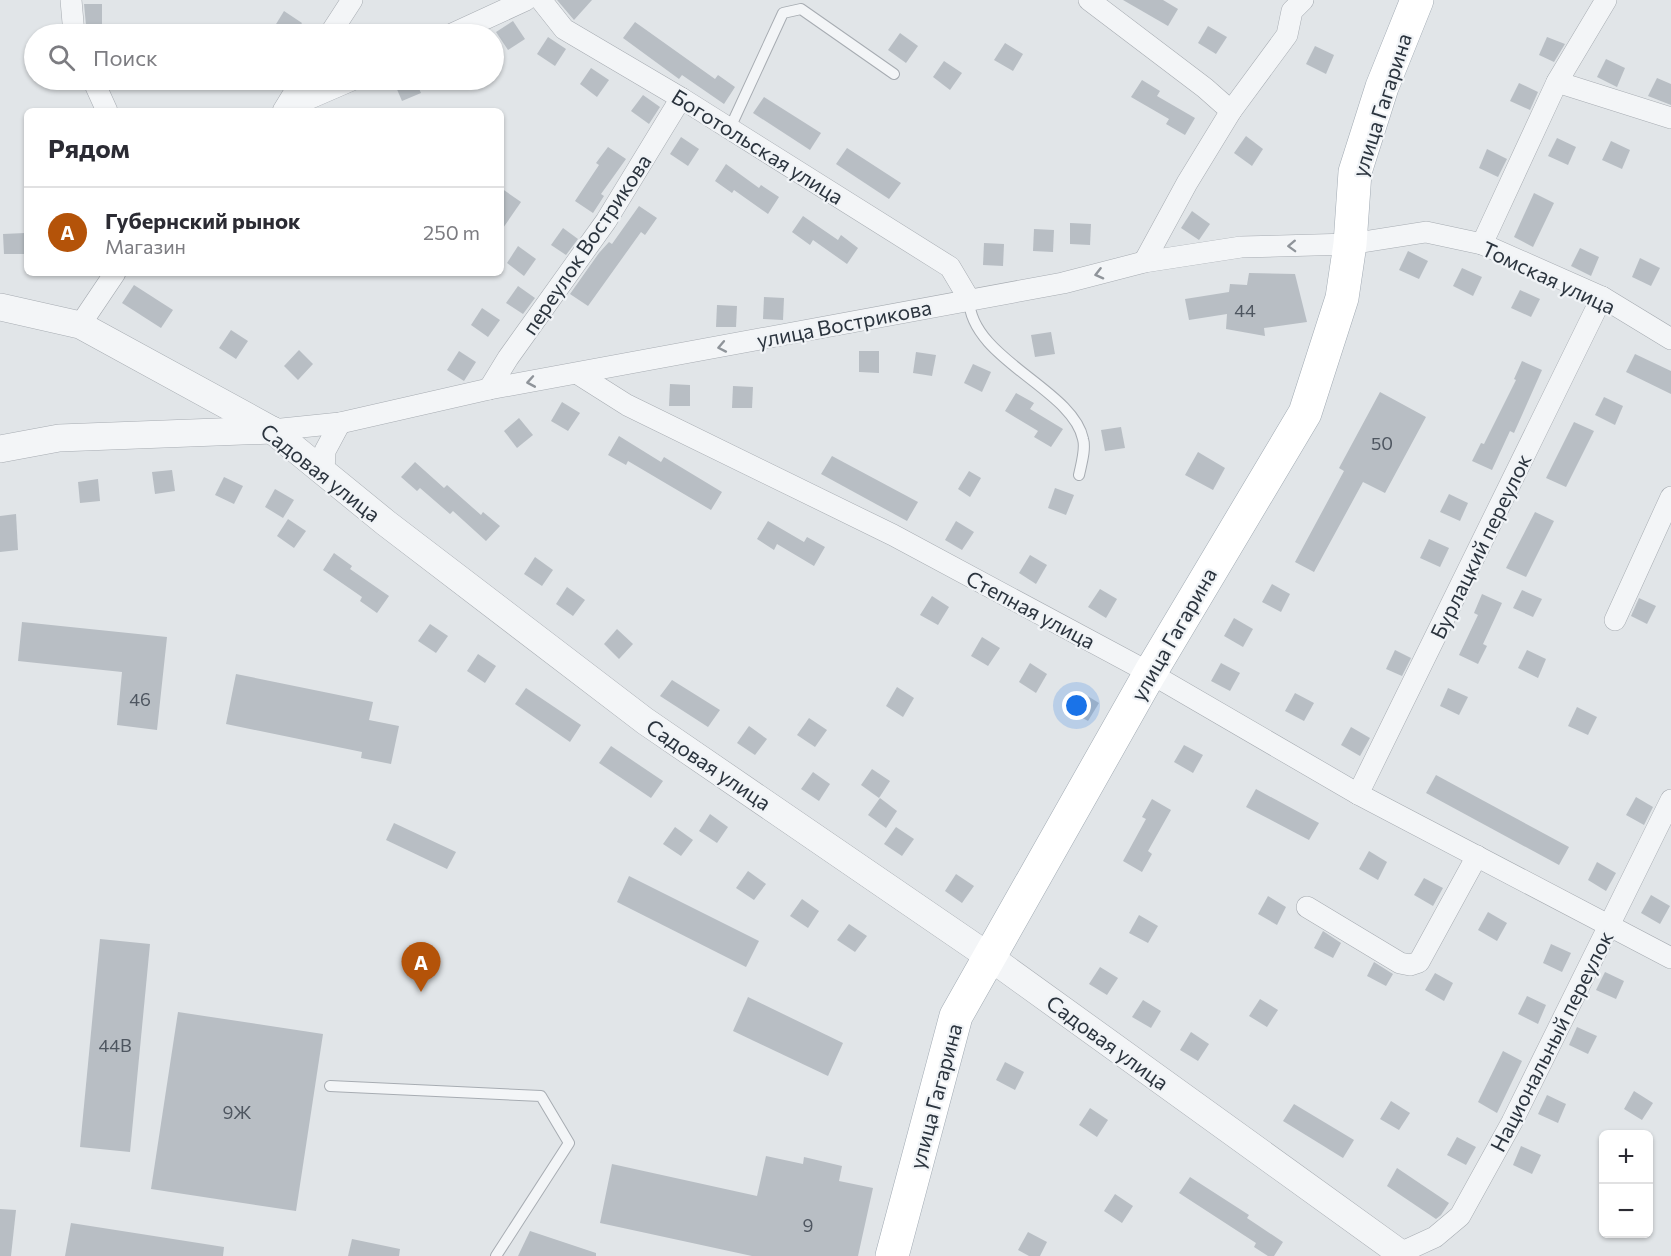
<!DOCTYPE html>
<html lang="ru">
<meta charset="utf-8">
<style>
:root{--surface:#fff;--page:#f2f2f3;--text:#2b2b33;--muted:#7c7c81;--line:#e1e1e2;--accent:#b45309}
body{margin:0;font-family:Commissioner,sans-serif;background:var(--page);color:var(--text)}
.controls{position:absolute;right:18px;bottom:18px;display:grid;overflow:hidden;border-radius:9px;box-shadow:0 2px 4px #0004}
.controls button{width:54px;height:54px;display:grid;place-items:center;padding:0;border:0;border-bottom:2px solid var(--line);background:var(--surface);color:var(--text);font:30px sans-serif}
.you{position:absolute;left:1077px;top:706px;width:21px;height:21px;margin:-15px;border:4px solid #fff;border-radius:50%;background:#1a73e8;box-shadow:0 0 0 9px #1a73e833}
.badge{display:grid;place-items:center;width:39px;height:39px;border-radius:50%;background:var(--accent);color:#fff;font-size:20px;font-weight:700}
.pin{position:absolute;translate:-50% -50px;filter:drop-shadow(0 2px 3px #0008)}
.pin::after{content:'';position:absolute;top:32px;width:21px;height:18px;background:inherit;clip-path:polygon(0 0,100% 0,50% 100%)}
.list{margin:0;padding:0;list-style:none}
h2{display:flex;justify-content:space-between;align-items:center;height:78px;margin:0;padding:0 24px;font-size:26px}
h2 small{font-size:20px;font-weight:400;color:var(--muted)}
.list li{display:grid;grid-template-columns:39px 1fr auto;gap:18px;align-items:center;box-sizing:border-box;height:90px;padding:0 24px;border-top:2px solid var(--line)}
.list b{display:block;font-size:22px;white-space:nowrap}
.list p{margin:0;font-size:20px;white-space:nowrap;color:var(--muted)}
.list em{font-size:20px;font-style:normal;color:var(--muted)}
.icon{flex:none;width:33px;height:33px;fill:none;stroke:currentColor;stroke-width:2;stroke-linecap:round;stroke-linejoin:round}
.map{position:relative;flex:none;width:1671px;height:1256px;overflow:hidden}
.search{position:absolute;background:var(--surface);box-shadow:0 2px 4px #0004;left:24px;top:24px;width:480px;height:66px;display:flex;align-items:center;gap:15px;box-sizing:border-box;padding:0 21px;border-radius:33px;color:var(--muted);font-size:22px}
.panel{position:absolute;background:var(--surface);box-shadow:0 2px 4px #0004;left:24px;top:108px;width:480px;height:168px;border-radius:9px}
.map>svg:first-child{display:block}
</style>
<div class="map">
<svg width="1671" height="1256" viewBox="0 0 1671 1256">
<rect width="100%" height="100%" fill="#e1e5e8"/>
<g fill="#b8bec4">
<polygon points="557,0 592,0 574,20"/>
<polygon points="1123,0 1163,0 1178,9 1168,26"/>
<polygon points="84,4 102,4 102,24 86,25"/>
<polygon points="284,11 302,23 295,34 270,34"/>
<polygon points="513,21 525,39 508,50 496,32"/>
<polygon points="635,22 715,79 718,75 735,87 724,104 682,75 679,79 623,38"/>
<polygon points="1208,26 1227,37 1216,54 1198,43"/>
<polygon points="900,33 918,46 906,63 888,50"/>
<polygon points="548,37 566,49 555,66 537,54"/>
<polygon points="1547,37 1565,44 1554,62 1539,55"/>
<polygon points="1005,43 1023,54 1013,71 994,60"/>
<polygon points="1315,46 1334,55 1326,74 1306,64"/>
<polygon points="1606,59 1625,68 1617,87 1597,77"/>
<polygon points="944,61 962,73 950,90 933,77"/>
<polygon points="591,68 609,80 597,97 580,84"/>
<polygon points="1657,78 1671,84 1671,105 1648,96"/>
<polygon points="393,80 415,80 421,93 402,101"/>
<polygon points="1142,80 1160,91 1157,96 1195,118 1185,135 1166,124 1169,119 1131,97"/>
<polygon points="1519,83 1538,92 1530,110 1510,101"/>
<polygon points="643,95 660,107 649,124 631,111"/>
<polygon points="764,97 821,133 810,150 753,113"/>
<polygon points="1246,136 1263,149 1252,166 1234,153"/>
<polygon points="681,137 699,149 688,166 670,154"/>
<polygon points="1557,138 1576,147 1568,165 1548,156"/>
<polygon points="1611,141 1630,150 1622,169 1602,160"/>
<polygon points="608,147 626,159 601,194 604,196 593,213 575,201 599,165 596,163"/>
<polygon points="847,148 901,183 889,199 836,164"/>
<polygon points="1487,149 1507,159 1498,177 1479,168"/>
<polygon points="726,164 759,188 761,185 779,197 768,214 734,190 732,193 715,181"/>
<polygon points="501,188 521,202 501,231"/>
<polygon points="1534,193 1554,203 1533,247 1514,237"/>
<polygon points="639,206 657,218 645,235 641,232 588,306 570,294 599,253 609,242 612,244"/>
<polygon points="1192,211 1210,224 1199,240 1181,228"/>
<polygon points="803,216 838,240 841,235 858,248 847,264 813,240 810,245 792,232"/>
<polygon points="1070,223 1091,224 1090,245 1070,244"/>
<polygon points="563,228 578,239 566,255 551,245"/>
<polygon points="1034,229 1054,230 1053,252 1033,251"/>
<polygon points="25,233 25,254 4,254 3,234"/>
<polygon points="984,243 1004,244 1003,266 983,265"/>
<polygon points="518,246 536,259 524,276 507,263"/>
<polygon points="1580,248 1599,257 1591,276 1571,266"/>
<polygon points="1408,251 1428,261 1419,279 1399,270"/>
<polygon points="1640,258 1660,268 1651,286 1632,277"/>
<polygon points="1462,268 1482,277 1473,296 1453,286"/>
<polygon points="1249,273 1295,274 1307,322 1264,328 1265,336 1226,329 1227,314 1189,320 1185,299 1229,292 1230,284 1247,285"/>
<polygon points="134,285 173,310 161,328 122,303"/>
<polygon points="518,286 535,298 523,314 506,303"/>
<polygon points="1520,290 1540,299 1531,317 1511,308"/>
<polygon points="764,297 784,298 783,320 763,319"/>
<polygon points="717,305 737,306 736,327 716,327"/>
<polygon points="482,308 500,320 488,337 471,325"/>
<polygon points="231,330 248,341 236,359 219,348"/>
<polygon points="1051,332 1055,354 1035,357 1031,335"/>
<polygon points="299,350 313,364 298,380 284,366"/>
<polygon points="459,351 476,362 464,381 447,370"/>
<polygon points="859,351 879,351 879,373 859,372"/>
<polygon points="916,352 936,355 932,376 913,373"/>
<polygon points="1635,354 1671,371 1671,394 1626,372"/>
<polygon points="1522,361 1542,370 1514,433 1510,431 1492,470 1472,461 1481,443 1484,444 1516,380 1514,379"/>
<polygon points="973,364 991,372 982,392 964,383"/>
<polygon points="670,384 690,385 690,406 669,406"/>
<polygon points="733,386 753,387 752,408 732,408"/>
<polygon points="1380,392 1426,417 1385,493 1363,482 1314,572 1295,562 1344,471 1339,468"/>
<polygon points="1016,393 1034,403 1030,409 1063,429 1051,447 1034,437 1038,431 1005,411"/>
<polygon points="1604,397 1623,406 1615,425 1595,415"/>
<polygon points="562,402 580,413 568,431 551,421"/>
<polygon points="519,418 533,435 517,448 504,431"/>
<polygon points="1574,422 1594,431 1566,487 1546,478"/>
<polygon points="1121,427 1125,448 1105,451 1101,430"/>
<polygon points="619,436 661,462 664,457 722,492 711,510 628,461 626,465 608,455"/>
<polygon points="1198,452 1225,468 1213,490 1185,475"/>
<polygon points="832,456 918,502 907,521 821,474"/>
<polygon points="415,462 444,488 447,485 481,515 483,512 500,526 486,541 453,511 450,514 420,488 417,491 401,477"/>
<polygon points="172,470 175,491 155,494 152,472"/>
<polygon points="969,471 981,478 970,497 958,489"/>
<polygon points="224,477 243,486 234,504 215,495"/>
<polygon points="98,479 100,501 80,503 78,482"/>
<polygon points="1055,488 1074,495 1066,515 1048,508"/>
<polygon points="275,489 294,500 283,518 265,507"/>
<polygon points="1449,494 1468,503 1460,521 1440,512"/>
<polygon points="1535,512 1554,521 1526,577 1506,568"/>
<polygon points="16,514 18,550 0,552 0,516"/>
<polygon points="288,519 306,531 294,548 277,536"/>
<polygon points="768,521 804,542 807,537 825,547 814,566 777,544 774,550 757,539"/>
<polygon points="956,521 974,532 962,550 945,540"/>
<polygon points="1429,539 1449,548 1440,567 1420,558"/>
<polygon points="334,553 352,566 350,569 389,596 377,613 360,601 362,597 323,570"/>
<polygon points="1030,555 1047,565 1036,584 1019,573"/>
<polygon points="535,557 553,570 542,586 524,574"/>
<polygon points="1272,584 1290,594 1281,612 1262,602"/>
<polygon points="567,587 585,600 573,616 556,604"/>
<polygon points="1100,589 1117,599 1106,618 1088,607"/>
<polygon points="1522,590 1542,599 1533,617 1513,608"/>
<polygon points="1482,594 1502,603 1483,644 1487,646 1478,664 1459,655 1478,615 1474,613"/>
<polygon points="932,596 949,607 938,625 920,615"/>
<polygon points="1639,598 1656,606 1647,624 1631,616"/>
<polygon points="1234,618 1253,629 1243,647 1224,636"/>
<polygon points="22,622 167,637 157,730 117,725 122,672 18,661"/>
<polygon points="430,624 448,636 436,653 418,641"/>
<polygon points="617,629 633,644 619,659 604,644"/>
<polygon points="982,637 1000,648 988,666 971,656"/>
<polygon points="1395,650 1411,658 1402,676 1386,669"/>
<polygon points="1527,650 1546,659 1538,678 1518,668"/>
<polygon points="478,654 496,666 485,683 467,671"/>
<polygon points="1030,663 1047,674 1036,693 1019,682"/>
<polygon points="1221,663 1240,673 1230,691 1211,681"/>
<polygon points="236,674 373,702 369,720 399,726 391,764 361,758 362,752 226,724"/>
<polygon points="672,680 720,710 708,727 660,696"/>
<polygon points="897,687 914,698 903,717 886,706"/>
<polygon points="526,688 581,725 570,742 515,704"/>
<polygon points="1448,688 1468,697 1459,715 1440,706"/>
<polygon points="1081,692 1099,703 1088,721 1070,711"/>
<polygon points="1295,693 1314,703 1304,721 1285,711"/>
<polygon points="1577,707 1597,717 1588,735 1568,726"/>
<polygon points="809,718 827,730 815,747 797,735"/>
<polygon points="749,726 767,739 755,755 737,743"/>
<polygon points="1351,727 1370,738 1360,756 1341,745"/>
<polygon points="1184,745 1203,755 1193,773 1174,762"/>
<polygon points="611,746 663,781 651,798 599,763"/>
<polygon points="872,769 890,781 879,798 861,785"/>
<polygon points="813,772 830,784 819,801 801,789"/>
<polygon points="1436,775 1569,847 1559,865 1426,793"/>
<polygon points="1256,789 1319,823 1309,840 1246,807"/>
<polygon points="1636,797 1653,807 1644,825 1626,815"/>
<polygon points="880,798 897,811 886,828 868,815"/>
<polygon points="1152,799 1171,810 1148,851 1152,854 1142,872 1123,861 1146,819 1142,817"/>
<polygon points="710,814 728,827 717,843 699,831"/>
<polygon points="394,823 456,852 447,869 386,840"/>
<polygon points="675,827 693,840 681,856 663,844"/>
<polygon points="896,827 914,839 902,856 884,844"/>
<polygon points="1369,851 1387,862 1378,880 1359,869"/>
<polygon points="1597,862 1616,873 1606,891 1588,880"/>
<polygon points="748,871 766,884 754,900 736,888"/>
<polygon points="956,874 974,886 962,903 945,891"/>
<polygon points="629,876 759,941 746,967 617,902"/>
<polygon points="1424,878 1443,888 1433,906 1414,895"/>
<polygon points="1651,895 1670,906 1660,924 1641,913"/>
<polygon points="1268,896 1286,907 1277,925 1258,914"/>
<polygon points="802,899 819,911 808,928 790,916"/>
<polygon points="1488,912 1507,923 1497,941 1478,930"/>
<polygon points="1139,915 1158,926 1148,943 1129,933"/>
<polygon points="849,924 867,936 855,952 837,940"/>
<polygon points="1323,931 1341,943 1333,958 1314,948"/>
<polygon points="100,939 150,944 130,1152 80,1147"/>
<polygon points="1551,944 1571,953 1562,972 1543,963"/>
<polygon points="1374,962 1393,974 1386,986 1367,976"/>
<polygon points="1100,967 1118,978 1107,995 1089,984"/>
<polygon points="1605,972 1624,981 1616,999 1596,990"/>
<polygon points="1435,973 1453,983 1444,1001 1425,990"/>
<polygon points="1527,996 1546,1005 1538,1024 1518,1014"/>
<polygon points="748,997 843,1043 828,1076 733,1031"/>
<polygon points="1260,999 1278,1010 1267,1027 1249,1016"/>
<polygon points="1143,1000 1161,1011 1151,1028 1132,1017"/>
<polygon points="178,1012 323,1034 296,1211 151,1189"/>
<polygon points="1577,1027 1597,1036 1588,1054 1569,1045"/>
<polygon points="1191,1032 1209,1044 1198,1061 1180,1050"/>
<polygon points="1503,1051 1522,1061 1497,1113 1478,1102"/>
<polygon points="1005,1062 1024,1072 1015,1090 996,1080"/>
<polygon points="1634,1091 1653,1103 1642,1120 1624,1109"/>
<polygon points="1547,1095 1566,1104 1558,1123 1538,1114"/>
<polygon points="1391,1101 1410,1113 1399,1130 1380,1119"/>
<polygon points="1294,1104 1354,1140 1343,1158 1283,1121"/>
<polygon points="1090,1108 1108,1120 1097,1137 1079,1125"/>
<polygon points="1457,1137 1476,1147 1466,1165 1447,1155"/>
<polygon points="1521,1146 1541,1155 1532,1174 1513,1165"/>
<polygon points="766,1156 803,1164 804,1157 842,1166 839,1181 873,1188 858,1256 752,1256 600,1223 612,1164 757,1196"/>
<polygon points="1397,1168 1449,1203 1441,1215 1436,1219 1387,1186"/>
<polygon points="1190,1177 1249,1215 1247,1218 1283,1242 1274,1256 1268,1256 1254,1247 1256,1243 1179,1193"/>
<polygon points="1115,1194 1133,1206 1122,1223 1104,1211"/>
<polygon points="0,1209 16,1210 11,1256 0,1256"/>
<polygon points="71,1223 224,1247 223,1256 65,1256"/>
<polygon points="530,1231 596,1253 596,1256 518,1256"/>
<polygon points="1028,1232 1047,1242 1040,1256 1029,1256 1018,1250"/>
<polygon points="352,1239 400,1249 399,1256 348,1256"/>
</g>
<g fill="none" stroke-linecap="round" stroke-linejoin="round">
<g stroke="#a7acb2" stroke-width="12">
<g id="service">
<polyline points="730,128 783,13 801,9 894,74"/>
<path d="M969,299C970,359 1073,389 1083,439C1086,449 1081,465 1079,475"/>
<polyline points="330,1086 541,1096 569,1143 496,1256"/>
</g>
</g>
<g stroke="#a7acb2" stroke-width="22">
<g id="minor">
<polyline points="71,0 74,34"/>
<polyline points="541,0 564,29 681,98 950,267 969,299"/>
<polyline points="1089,0 1205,88 1231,111 1187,183 1144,262"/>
<polyline points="330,34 352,0"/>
<polyline points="452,34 526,0"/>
<polyline points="93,80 107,111"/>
<polyline points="1557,82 1671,118"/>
<polyline points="285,109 352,80"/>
<polyline points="283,111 302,80"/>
<polyline points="1231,111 1287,35 1292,11 1303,0"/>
<polyline points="1482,244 1557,82 1606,0"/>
<polyline points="80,325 115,273"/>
<polyline points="578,374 627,405 893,535 1150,673 1358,794 1671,958"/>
<polyline points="489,389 508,358 606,221 681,98"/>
<polyline points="272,430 340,423 489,389 1063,283 1144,262 1241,247 1350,244 1426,232 1482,244 1602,297 1671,339"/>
<polyline points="324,472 325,451 340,423"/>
<polyline points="1615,620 1671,497"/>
<polyline points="1358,794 1602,297"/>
<polyline points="1307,907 1400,963 1410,965 1419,962 1477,856"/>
<polyline points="1400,1253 1435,1237 1460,1216 1512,1122 1671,800"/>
</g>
</g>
<g stroke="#a7acb2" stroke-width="28">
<g id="tertiary">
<polyline points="0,307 80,325 272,430 386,523 645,721 991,958 1404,1256"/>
<polyline points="0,449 59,438 272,430"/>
</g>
</g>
<g stroke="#a1aab3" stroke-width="34">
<polyline id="primary" points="892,1256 956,1016 1150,673 1305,413 1342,298 1350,244 1355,172 1382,87 1417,0"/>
</g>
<use href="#service" stroke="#f3f5f7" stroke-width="10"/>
<use href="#minor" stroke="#f3f5f7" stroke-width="21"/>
<use href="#tertiary" stroke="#f3f5f7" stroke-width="27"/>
<use href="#primary" stroke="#fff" stroke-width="33"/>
</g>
<defs><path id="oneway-chevron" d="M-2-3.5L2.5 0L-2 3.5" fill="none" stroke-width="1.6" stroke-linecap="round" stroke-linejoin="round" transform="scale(1.5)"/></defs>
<g stroke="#8f949a">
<use href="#oneway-chevron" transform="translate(1292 246) rotate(178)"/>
<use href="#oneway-chevron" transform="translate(1099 274) rotate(166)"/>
<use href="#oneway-chevron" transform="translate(722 347) rotate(169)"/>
<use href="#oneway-chevron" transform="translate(531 382) rotate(170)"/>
</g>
<g text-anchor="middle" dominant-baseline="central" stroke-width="4.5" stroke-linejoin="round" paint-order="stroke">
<g font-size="18" fill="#4e5660">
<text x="1245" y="310">44</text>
<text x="1382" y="443">50</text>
<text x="140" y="699">46</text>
<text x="115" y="1045">44В</text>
<text x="237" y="1112">9Ж</text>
<text x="808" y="1225">9</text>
</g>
<g font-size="21" fill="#2b343e" stroke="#f0f3f6">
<text transform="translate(1381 105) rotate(-72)">улица Гагарина</text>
<text transform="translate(758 146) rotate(32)">Боготольская улица</text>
<text transform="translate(586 244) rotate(-56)">переулок Вострикова</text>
<text transform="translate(1549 277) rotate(25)">Томская улица</text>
<text transform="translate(844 323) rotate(-11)">улица Вострикова</text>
<text transform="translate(321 472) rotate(38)">Садовая улица</text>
<text transform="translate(1480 546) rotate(-64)">Бурлацкий переулок</text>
<text transform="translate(1031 609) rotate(28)">Степная улица</text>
<text transform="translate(1173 634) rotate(-60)">улица Гагарина</text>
<text transform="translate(709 764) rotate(34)">Садовая улица</text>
<text transform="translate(1551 1041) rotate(-63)">Национальный переулок</text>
<text transform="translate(1108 1042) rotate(36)">Садовая улица</text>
<text transform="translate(935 1096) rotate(-75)">улица Гагарина</text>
</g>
</g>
</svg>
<div class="controls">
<button>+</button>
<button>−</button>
</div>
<div class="you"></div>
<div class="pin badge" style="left:421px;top:992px">A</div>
<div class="search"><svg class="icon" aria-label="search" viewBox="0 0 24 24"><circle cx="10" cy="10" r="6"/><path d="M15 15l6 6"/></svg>Поиск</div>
<section class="panel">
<h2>Рядом<small></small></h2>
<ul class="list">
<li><span class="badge">A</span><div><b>Губернский рынок</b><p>Магазин</p></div><em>250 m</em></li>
</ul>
</section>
</div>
